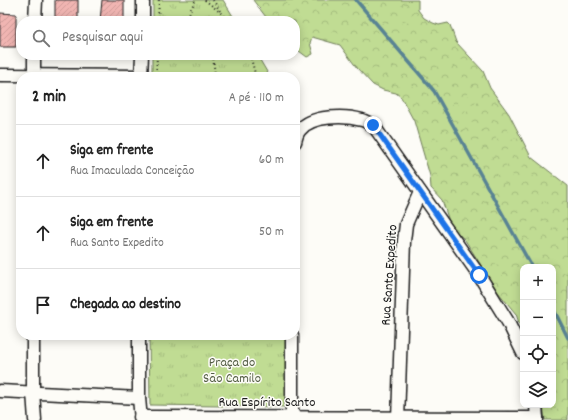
<!DOCTYPE html>
<html lang="pt">
<meta charset="utf-8">
<style>
:root{--surface:#fff;--page:#f6f6f6;--text:#222;--muted:#767676;--line:#e0e0e0}
body{margin:0;font-family:Dekko,sans-serif;background:var(--page);color:var(--text)}
.controls{position:absolute;right:12px;bottom:12px;display:grid;overflow:hidden;border-radius:8px;box-shadow:0 2px 10px #0003}
.controls button{width:36px;height:36px;display:grid;place-items:center;padding:0;border:0;border-bottom:1px solid var(--line);background:var(--surface);color:var(--text);font:20px sans-serif}
.stop{position:absolute;width:12px;height:12px;margin:-9px;border:3px solid #1a73e8;border-radius:50%;background:#fff}
.stop.end{background:#1a73e8;border-color:#fff;box-shadow:0 1px 4px #0008}
.list{margin:0;padding:0;list-style:none}
h2{display:flex;justify-content:space-between;align-items:center;height:52px;margin:0;padding:0 16px;font-size:17px}
h2 small{font-size:13px;font-weight:400;color:var(--muted)}
.list li{display:grid;grid-template-columns:26px 1fr auto;gap:12px;align-items:center;box-sizing:border-box;height:72px;padding:0 16px;border-top:1px solid var(--line)}
.list b{display:block;font-size:15px;white-space:nowrap}
.list p{margin:0;font-size:13px;white-space:nowrap;color:var(--muted)}
.list em{font-size:13px;font-style:normal;color:var(--muted)}
.icon{flex:none;width:22px;height:22px;fill:none;stroke:currentColor;stroke-width:2;stroke-linecap:round;stroke-linejoin:round}
.map{position:relative;flex:none;width:568px;height:420px;overflow:hidden}
.search{position:absolute;background:var(--surface);box-shadow:0 2px 10px #0003;left:16px;top:16px;width:284px;height:44px;display:flex;align-items:center;gap:10px;box-sizing:border-box;padding:0 14px;border-radius:16px;color:var(--muted);font-size:15px}
.panel{position:absolute;background:var(--surface);box-shadow:0 2px 10px #0003;left:16px;top:72px;width:284px;height:268px;border-radius:16px}
.map>svg:first-child{display:block}
</style>
<div class="map">
<svg width="568" height="420" viewBox="0 0 568 420">
<defs>
<pattern id="forest-crowns" width="20" height="18" patternUnits="userSpaceOnUse"><rect width="20" height="18" fill="#c0dc93"/><path d="M2 6a3 3 0 1 1 6 0M12 15a3 3 0 1 1 6 0" fill="none" stroke="#a4bc7e"/></pattern>
<pattern id="park-tufts" width="24" height="20" patternUnits="userSpaceOnUse"><rect width="24" height="20" fill="#c0dc93"/><path d="M3 7l-1-3M5 7V3M7 7l1-3M15 17l-1-3M17 17v-4M19 17l1-3" fill="none" stroke="#a4bc7e"/></pattern>
<pattern id="building-hatch" width="6" height="6" patternUnits="userSpaceOnUse"><rect width="6" height="6" fill="#f1b5b2"/><path d="M-1 1l2-2M0 6l6-6M5 7l2-2" fill="none" stroke="#ce9b98"/></pattern>
</defs>
<rect width="100%" height="100%" fill="#fdfcf7"/>
<filter id="ink" filterUnits="userSpaceOnUse"><feTurbulence type="fractalNoise" baseFrequency=".025" numOctaves="2"/><feDisplacementMap in="SourceGraphic" scale="8" xChannelSelector="R" yChannelSelector="G"/><feConvolveMatrix kernelMatrix="1 2 1 2 8 2 1 2 1" color-interpolation-filters="sRGB"/></filter>
<g filter="url(#ink)">
<polygon fill="url(#forest-crowns)" stroke="#6e7c58" points="253,0 418,0 418,10 424,18 433,23 439,25 448,23 450,25 456,42 483,71 490,88 509,114 531,157 568,186 568,420 545,420 543,405 553,405 553,267 523,267 523,335 516,314 498,292 465,240 451,227 442,200 431,188 430,176 414,121 401,97 396,93 383,90 373,85 357,68 340,45 312,37 310,43 313,54 307,57 295,48 295,21 269,21"/>
<g fill="url(#park-tufts)" stroke="#6e7c58">
<polygon points="153,0 223,0 236,21 153,21"/>
<polygon points="152,55 257,55 270,77 152,77"/>
<polygon points="149,335 288,335 287,407 150,405"/>
</g>
<g fill="none" stroke-linecap="round" stroke-linejoin="round">
<g stroke="#598393" stroke-width="3.5">
<polyline points="356,0 434,91 532,267"/>
<polyline points="553,308 568,338"/>
</g>
</g>
<g fill="url(#building-hatch)" stroke="#1c1c1c">
<rect x="55" y="0" width="23" height="21"/>
<polygon points="102,0 124,0 124,21 100,21"/>
<polygon points="0,13 16,14 16,47 0,47"/>
</g>
<g fill="none" stroke-linecap="round" stroke-linejoin="round">
<g stroke="#1c1c1c" stroke-width="15">
<g id="minor">
<polyline points="35,21 36,0"/>
<polyline points="143,21 143,0"/>
<polyline points="0,75 141,76"/>
<polyline points="34,77 34,55"/>
<polyline points="141,77 142,55"/>
<path d="M295,142C296,138 297,133 300,130C311,115 345,115 362,120C366,121 369,124 373,125L479,275L508,322L523,353"/>
<polyline points="33,335 33,392 35,420"/>
<polyline points="139,335 139,398 141,420"/>
<polyline points="0,391 139,398"/>
<polyline points="536,405 537,420"/>
<polyline points="140,417 537,418"/>
<polyline points="292,420 292,335"/>
<polyline points="398,420 404,241 406,224 420,192"/>
</g>
</g>
<g stroke="#1c1c1c" stroke-width="2" stroke-dasharray="1 3" stroke-linecap="butt">
<polyline points="205,0 222,14 227,21"/>
<polyline points="213,0 220,11"/>
<polyline points="158,21 159,0"/>
<path d="M188,21C188,14 192,6 196,0"/>
<polyline points="213,55 215,77"/>
<polyline points="250,55 256,77"/>
<polyline points="156,77 157,55"/>
</g>
<use href="#minor" stroke="#fdfcf7" stroke-width="12"/>
</g>
</g>
<g fill="none" stroke-linecap="round" stroke-linejoin="round" filter="url(#ink)">
<polyline stroke="#1a73e8" stroke-width="5" points="373,125 479,275"/>
</g>
<g text-anchor="middle" dominant-baseline="central" stroke-width="3" stroke-linejoin="round" paint-order="stroke">
<g font-size="14" fill="#1c1c1c" stroke="#fdfcf7">
<text transform="translate(390 275) rotate(-86)">Rua Santo Expedito</text>
<text x="267" y="403">Rua Espírito Santo</text>
</g>
<g font-size="14" fill="#555f46" stroke="#fdfcf7">
<text x="232" y="363">Praça do<tspan x="232" dy="16">São Camilo</tspan></text>
</g>
</g>
</svg>
<div class="controls">
<button>+</button>
<button>−</button>
<button><svg class="icon" aria-label="locate" viewBox="0 0 24 24"><circle cx="12" cy="12" r="6"/><path d="M12 2v4M12 18v4M2 12h4M18 12h4"/></svg></button>
<button><svg class="icon" aria-label="layers" viewBox="0 0 24 24"><path d="M12 4l9 5-9 5-9-5zM3 14l9 5 9-5"/></svg></button>
</div>
<div class="stop" style="left:479px;top:275px"></div>
<div class="stop end" style="left:373px;top:125px"></div>
<div class="search"><svg class="icon" aria-label="search" viewBox="0 0 24 24"><circle cx="10" cy="10" r="6"/><path d="M15 15l6 6"/></svg>Pesquisar aqui</div>
<section class="panel">
<h2>2 min<small>A pé · 110 m</small></h2>
<ul class="list">
<li><svg class="icon" aria-label="ahead" viewBox="0 0 24 24"><path d="M12 20V5M6 11l6-6 6 6"/></svg><div><b>Siga em frente</b><p>Rua Imaculada Conceição</p></div><em>60 m</em></li>
<li><svg class="icon" aria-label="ahead" viewBox="0 0 24 24"><path d="M12 20V5M6 11l6-6 6 6"/></svg><div><b>Siga em frente</b><p>Rua Santo Expedito</p></div><em>50 m</em></li>
<li><svg class="icon" aria-label="arrive" viewBox="0 0 24 24"><path d="M6 21V4h12l-3 4 3 4H6"/></svg><div><b>Chegada ao destino</b></div></li>
</ul>
</section>
</div>
